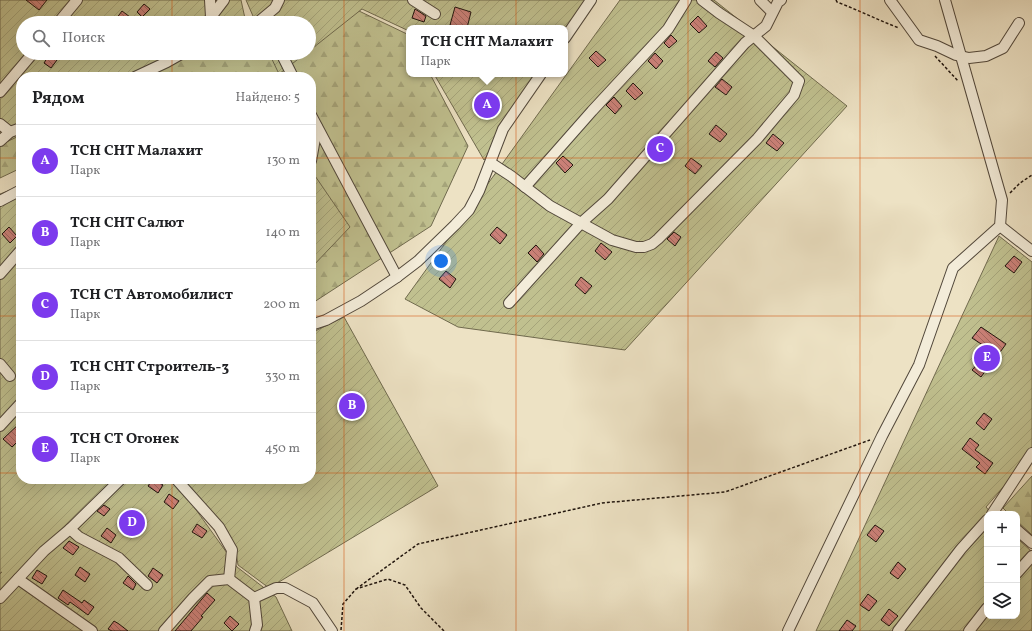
<!DOCTYPE html>
<html lang="ru">
<meta charset="utf-8">
<style>
:root{--surface:#fff;--page:#f2f2f2;--text:#202124;--muted:#757577;--line:#e0e0e0;--accent:#7c3aed}
body{margin:0;font-family:Vollkorn,serif;background:var(--page);color:var(--text)}
.controls{position:absolute;right:12px;bottom:12px;display:grid;overflow:hidden;border-radius:8px;box-shadow:0 4px 16px #0002}
.controls button{width:36px;height:36px;display:grid;place-items:center;padding:0;border:0;border-bottom:1px solid var(--line);background:var(--surface);color:var(--text);font:20px sans-serif}
.you{position:absolute;left:441px;top:261px;width:14px;height:14px;margin:-10px;border:3px solid #fff;border-radius:50%;background:#1a73e8;box-shadow:0 0 0 6px #1a73e833}
.badge{display:grid;place-items:center;width:26px;height:26px;border-radius:50%;background:var(--accent);color:#fff;font-size:13px;font-weight:700}
.pin{position:absolute;translate:-50% -50%;border:2px solid #fff;box-shadow:0 1px 4px #0006}
.popup{position:absolute;left:406px;top:25px;width:162px;height:52px;box-sizing:border-box;display:grid;place-content:center;border-radius:8px;background:var(--surface);filter:drop-shadow(0 1px 3px #0005);font-size:13px;white-space:nowrap;color:var(--muted)}
.popup b{font-size:15px;color:var(--text)}
.popup::after{content:'';position:absolute;left:50%;top:100%;margin-left:-8px;border:8px solid transparent;border-top-color:var(--surface)}
.list{margin:0;padding:0;list-style:none}
h2{display:flex;justify-content:space-between;align-items:center;height:52px;margin:0;padding:0 16px;font-size:17px}
h2 small{font-size:13px;font-weight:400;color:var(--muted)}
.list li{display:grid;grid-template-columns:26px 1fr auto;gap:12px;align-items:center;box-sizing:border-box;height:72px;padding:0 16px;border-top:1px solid var(--line)}
.list b{display:block;font-size:15px;white-space:nowrap}
.list p{margin:0;font-size:13px;white-space:nowrap;color:var(--muted)}
.list em{font-size:13px;font-style:normal;color:var(--muted)}
.icon{flex:none;width:22px;height:22px;fill:none;stroke:currentColor;stroke-width:2;stroke-linecap:round;stroke-linejoin:round}
.map{position:relative;flex:none;width:1032px;height:631px;overflow:hidden}
.search{position:absolute;background:var(--surface);box-shadow:0 4px 16px #0002;left:16px;top:16px;width:300px;height:44px;display:flex;align-items:center;gap:10px;box-sizing:border-box;padding:0 14px;border-radius:22px;color:var(--muted);font-size:15px}
.panel{position:absolute;background:var(--surface);box-shadow:0 4px 16px #0002;left:16px;top:72px;width:300px;height:412px;border-radius:16px}
.map>svg:first-child{display:block}
</style>
<div class="map">
<svg width="1032" height="631" viewBox="0 0 1032 631">
<defs>
<pattern id="forest-firs" width="22" height="20" patternUnits="userSpaceOnUse"><rect width="22" height="20" fill="#c0c08f"/><path d="M5 1l3.5 6h-7zM16 11l3.5 6h-7z" fill="#a5a47a"/></pattern>
<pattern id="garden-furrows" width="10" height="10" patternUnits="userSpaceOnUse"><rect width="10" height="10" fill="#c0c08f"/><path d="M-1 1l2-2M0 10L10 0M9 11l2-2" fill="none" stroke="#a5a47a"/></pattern>
<pattern id="building-back-hatch" width="6" height="6" patternUnits="userSpaceOnUse"><rect width="6" height="6" fill="#cb8178"/><path d="M-1 5l2 2M0 0l6 6M5-1l2 2" fill="none" stroke="#a46861"/></pattern>
</defs>
<rect width="100%" height="100%" fill="#ede2c4"/>
<filter id="stains"><feTurbulence type="fractalNoise" baseFrequency=".005" numOctaves="4"/><feColorMatrix values="0 0 0 0 .2 0 0 0 0 .09 0 0 0 0 .02 0 0 0 .5 -.17"/></filter>
<radialGradient id="worn" r=".72"><stop offset=".6" stop-color="#630" stop-opacity="0"/><stop offset="1" stop-color="#630" stop-opacity=".3"/></radialGradient>
<g fill="url(#forest-firs)" stroke="#706a4e">
<polygon points="359,11 409,35 409,74 430,74 468,146 431,226 311,304 311,77 128,77 178,53 309,53 309,23"/>
<polygon points="21,129 21,168 0,178 0,139"/>
<polygon points="1032,476 1032,535 1017,521 1017,514 1009,514 1003,508"/>
</g>
<g fill="url(#garden-furrows)" stroke="#706a4e">
<polygon points="0,0 241,0 246,23 23,23 23,53 189,53 140,77 21,77 21,135 0,145"/>
<polygon points="246,0 595,0 565,43 565,28 409,28 409,31 362,9 309,51 309,23 256,23"/>
<polygon points="620,0 714,0 847,106 625,350 458,327 405,299"/>
<polygon points="269,53 306,53 279,74"/>
<polygon points="434,74 543,74 484,160"/>
<polygon points="311,170 350,227 311,268"/>
<polygon points="21,186 21,479 174,479 237,567 276,597 292,631 0,631 0,574 2,572 0,573 0,194"/>
<polygon points="999,236 1032,262 1032,454 986,507 992,514 987,514 987,616 1017,616 1017,538 1032,552 1032,631 816,631"/>
<polygon points="344,317 438,486 269,588 238,565 235,546 180,479 311,479 311,333"/>
</g>
<g fill="url(#building-back-hatch)" stroke="#1f140d">
<polygon points="26,0 47,0 39,10"/>
<polygon points="144,4 150,9 142,17 137,12"/>
<polygon points="455,7 471,12 467,28 460,28 450,25"/>
<polygon points="415,9 426,16 424,22 412,18"/>
<polygon points="122,11 138,23 122,23 116,19"/>
<polygon points="698,16 707,26 699,33 690,24"/>
<polygon points="671,35 677,41 669,48 664,43"/>
<polygon points="596,51 606,60 598,67 589,58"/>
<polygon points="716,52 723,58 715,67 708,61"/>
<polygon points="655,53 663,61 656,69 648,61"/>
<polygon points="49,55 57,60 51,68 44,63"/>
<polygon points="722,79 732,87 726,95 715,87"/>
<polygon points="633,83 643,93 635,100 626,91"/>
<polygon points="614,97 622,106 615,114 606,105"/>
<polygon points="478,100 491,104 487,114 475,110"/>
<polygon points="716,125 727,134 720,142 709,134"/>
<polygon points="773,134 784,143 777,151 766,143"/>
<polygon points="563,156 573,165 565,173 556,163"/>
<polygon points="691,158 702,166 695,174 685,166"/>
<polygon points="9,227 17,236 10,243 2,234"/>
<polygon points="497,227 507,235 500,244 490,235"/>
<polygon points="674,232 681,237 675,246 667,239"/>
<polygon points="601,243 612,252 605,260 595,251"/>
<polygon points="536,245 544,254 537,262 528,253"/>
<polygon points="1014,256 1022,262 1014,273 1005,266"/>
<polygon points="446,271 456,279 450,288 439,279"/>
<polygon points="581,277 592,286 585,294 575,285"/>
<polygon points="981,327 1006,344 998,355 972,338"/>
<polygon points="981,360 989,366 981,377 972,370"/>
<polygon points="984,413 992,419 984,430 976,423"/>
<polygon points="21,422 21,438 12,447 3,439"/>
<polygon points="970,438 979,445 975,450 993,463 985,474 976,467 980,463 962,449"/>
<polygon points="153,479 163,485 158,493 148,486"/>
<polygon points="169,494 179,501 173,509 164,502"/>
<polygon points="104,505 110,509 104,516 97,511"/>
<polygon points="197,524 207,531 202,538 192,532"/>
<polygon points="875,525 884,531 876,542 867,535"/>
<polygon points="107,528 116,535 111,543 101,536"/>
<polygon points="69,541 79,547 73,555 63,548"/>
<polygon points="898,562 906,569 898,579 890,573"/>
<polygon points="80,567 90,574 85,582 75,575"/>
<polygon points="153,568 163,575 157,583 148,576"/>
<polygon points="37,570 47,576 42,584 32,578"/>
<polygon points="128,576 136,584 133,590 123,583"/>
<polygon points="63,590 82,603 84,600 94,607 88,615 70,602 68,605 58,598"/>
<polygon points="207,593 215,600 201,616 203,617 191,631 175,631"/>
<polygon points="868,594 877,601 869,611 860,605"/>
<polygon points="889,609 898,616 889,626 881,620"/>
<polygon points="230,616 239,624 232,631 224,623"/>
<polygon points="847,620 856,626 852,631 839,631"/>
<polygon points="114,621 119,624 128,631 112,631 108,629"/>
</g>
<g fill="none" stroke-linecap="round" stroke-linejoin="round">
<g stroke="#52483b" stroke-width="12">
<g id="minor">
<polyline points="210,0 211,17 213,23"/>
<polyline points="413,0 435,14"/>
<polyline points="760,0 772,12"/>
<polyline points="890,0 919,40 937,46 956,55 969,58 986,56 1003,48 1019,23"/>
<polyline points="211,17 224,0"/>
<polyline points="58,23 77,0"/>
<polyline points="257,23 275,8 279,0"/>
<polyline points="565,38 591,0"/>
<polyline points="281,53 293,77"/>
<polyline points="135,77 167,62 183,53"/>
<polyline points="0,92 33,53"/>
<polyline points="311,115 397,277"/>
<polyline points="0,124 10,132"/>
<polyline points="0,141 10,132 21,128"/>
<polyline points="311,161 317,127"/>
<polyline points="491,163 511,176 550,206 612,240 636,247 644,247 652,244 658,239 757,139 794,95 799,81 754,36 719,13 702,0"/>
<polyline points="525,187 592,111 668,29 686,0"/>
<polyline points="0,201 21,190"/>
<polyline points="1000,226 1032,251"/>
<polyline points="0,274 21,250"/>
<polyline points="509,303 581,223 608,199 745,43 766,26 778,2 781,0"/>
<polyline points="311,325 326,320 361,301 397,277 418,261 455,225 469,210 479,191 503,129 541,74"/>
<polyline points="0,364 10,376"/>
<polyline points="0,426 21,403"/>
<polyline points="176,479 219,527 232,550 229,579"/>
<polyline points="992,514 1032,453"/>
<polyline points="70,529 79,537 119,558 147,585"/>
<polyline points="1017,530 1032,543"/>
<polyline points="1017,573 1032,556"/>
<polyline points="18,579 92,631"/>
<polyline points="0,598 44,551 70,529 121,479"/>
<polyline points="254,598 276,588 285,588 313,603 332,631"/>
<polyline points="164,631 193,598 210,581 229,579 254,598 257,625 255,631"/>
<polyline points="788,631 882,436 919,365 953,268 1000,226 1002,200 945,0"/>
<polyline points="898,631 961,549 987,520"/>
<polyline points="969,631 987,608"/>
</g>
</g>
<g stroke="#1f140d" stroke-width="1.5" stroke-dasharray="3 2" stroke-linecap="butt">
<path d="M836,0L837,2C858,10 878,20 899,28"/>
<polyline points="935,56 958,81"/>
<polyline points="1010,193 1020,183 1032,175"/>
<polyline points="356,589 418,544 602,503 725,492 870,440"/>
<polyline points="341,630 343,604 356,589 388,579 405,585 421,608 444,631"/>
</g>
<use href="#minor" stroke="#f3ecd9" stroke-width="10"/>
</g>
<path fill="none" stroke="#d4520c" stroke-width="1" stroke-opacity="0.55" d="M172,0V23M344,0V631M516,0V631M688,0V631M860,0V631M172,53V77M0,158H21M311,158H1032M0,316H21M311,316H1032M0,473H21M311,473H1032M172,479V631"/>
<rect width="100%" height="100%" filter="url(#stains)"/>
<rect width="100%" height="100%" fill="url(#worn)"/>
</svg>
<div class="controls">
<button>+</button>
<button>−</button>
<button><svg class="icon" aria-label="layers" viewBox="0 0 24 24"><path d="M12 4l9 5-9 5-9-5zM3 14l9 5 9-5"/></svg></button>
</div>
<div class="you"></div>
<div class="pin badge" style="left:487px;top:105px">A</div>
<div class="popup"><b>ТСН СНТ Малахит</b>Парк</div>
<div class="pin badge" style="left:352px;top:406px">B</div>
<div class="pin badge" style="left:660px;top:149px">C</div>
<div class="pin badge" style="left:132px;top:523px">D</div>
<div class="pin badge" style="left:987px;top:358px">E</div>
<div class="search"><svg class="icon" aria-label="search" viewBox="0 0 24 24"><circle cx="10" cy="10" r="6"/><path d="M15 15l6 6"/></svg>Поиск</div>
<section class="panel">
<h2>Рядом<small>Найдено: 5</small></h2>
<ul class="list">
<li><span class="badge">A</span><div><b>ТСН СНТ Малахит</b><p>Парк</p></div><em>130 m</em></li>
<li><span class="badge">B</span><div><b>ТСН СНТ Салют</b><p>Парк</p></div><em>140 m</em></li>
<li><span class="badge">C</span><div><b>ТСН СТ Автомобилист</b><p>Парк</p></div><em>200 m</em></li>
<li><span class="badge">D</span><div><b>ТСН СНТ Строитель-3</b><p>Парк</p></div><em>330 m</em></li>
<li><span class="badge">E</span><div><b>ТСН СТ Огонек</b><p>Парк</p></div><em>450 m</em></li>
</ul>
</section>
</div>
